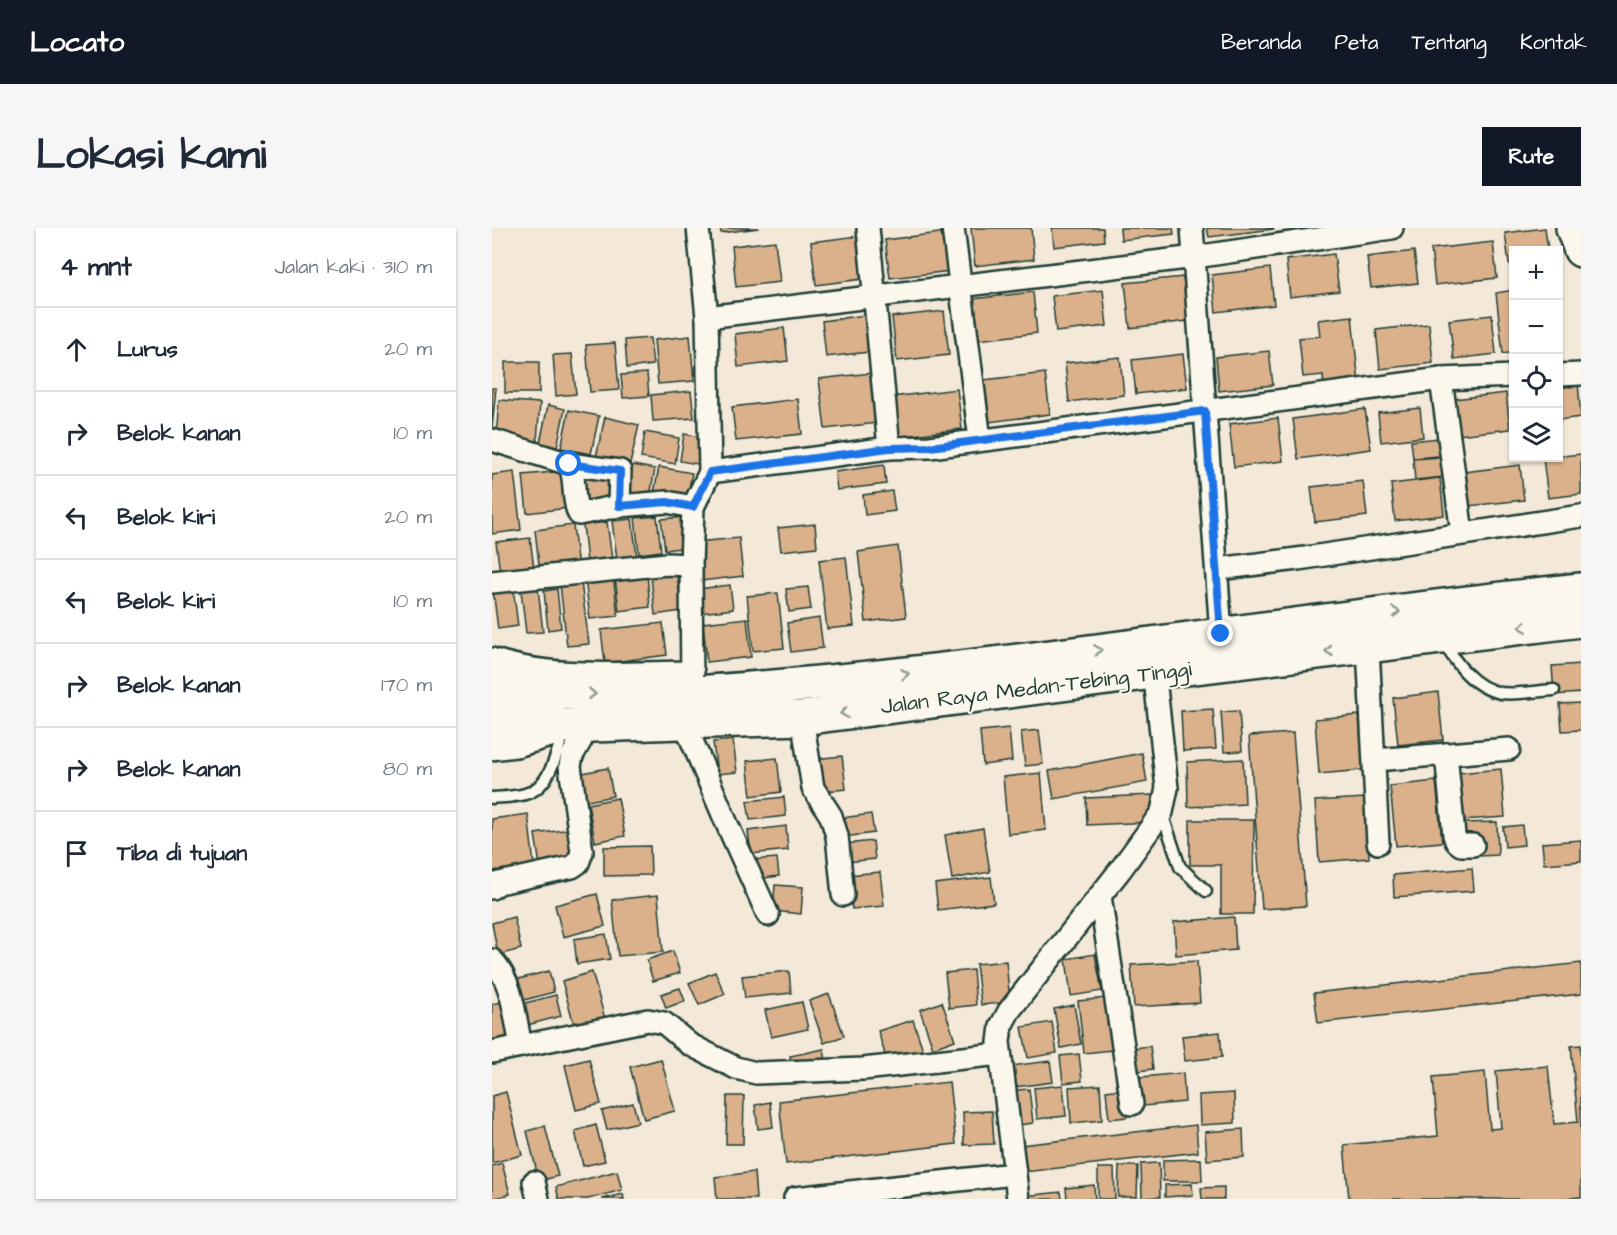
<!DOCTYPE html>
<html lang="id">
<meta charset="utf-8">
<style>
:root{--surface:#fff;--page:#f6f6f7;--text:#1f2937;--muted:#747a83;--line:#e0e1e3;--accent:#111827}
body{margin:0;font-family:"Architects Daughter",sans-serif;background:var(--page);color:var(--text)}
.controls{position:absolute;right:18px;top:18px;display:grid;overflow:hidden;border-radius:0px;box-shadow:0 2px 4px #0004}
.controls button{width:54px;height:54px;display:grid;place-items:center;padding:0;border:0;border-bottom:2px solid var(--line);background:var(--surface);color:var(--text);font:30px sans-serif}
.stop{position:absolute;width:18px;height:18px;margin:-14px;border:4px solid #1a73e8;border-radius:50%;background:#fff}
.stop.end{background:#1a73e8;border-color:#fff;box-shadow:0 2px 6px #0008}
.list{margin:0;padding:0;list-style:none}
h2{display:flex;justify-content:space-between;align-items:center;height:78px;margin:0;padding:0 24px;font-size:26px}
h2 small{font-size:20px;font-weight:400;color:var(--muted)}
.list li{display:grid;grid-template-columns:39px 1fr auto;gap:18px;align-items:center;box-sizing:border-box;height:84px;padding:0 24px;border-top:2px solid var(--line)}
.list b{display:block;font-size:22px;white-space:nowrap}
.list em{font-size:20px;font-style:normal;color:var(--muted)}
.icon{flex:none;width:33px;height:33px;fill:none;stroke:currentColor;stroke-width:2;stroke-linecap:round;stroke-linejoin:round}
.map{position:relative;flex:none;width:1089px;height:971px;overflow:hidden;border-radius:0px}
header{display:flex;align-items:center;gap:36px;box-sizing:border-box;height:84px;padding:0 30px;background:var(--accent);color:#fff}
header strong{font-size:28px}
nav{display:flex;gap:33px;margin-inline-start:auto;font-size:21px}
.intro{display:flex;align-items:center;justify-content:space-between;box-sizing:border-box;height:144px;padding:0 36px}
h1{margin:0;font-size:42px}
.button{padding:15px 27px;border-radius:0px;background:var(--accent);color:#fff;font-size:21px;font-weight:700}
main{display:flex;gap:36px;padding:0 36px}
aside{flex:1;background:var(--surface);border-radius:0px;box-shadow:0 2px 4px #0004}
.map>svg:first-child{display:block}
</style>
<header>
<strong>Locato</strong>
<nav><a>Beranda</a><a>Peta</a><a>Tentang</a><a>Kontak</a></nav>
</header>
<div class="intro"><h1>Lokasi kami</h1><a class="button">Rute</a></div>
<main>
<aside>
<h2>4 mnt<small>Jalan kaki · 310 m</small></h2>
<ul class="list">
<li><svg class="icon" aria-label="ahead" viewBox="0 0 24 24"><path d="M12 20V5M6 11l6-6 6 6"/></svg><div><b>Lurus</b></div><em>20 m</em></li>
<li><svg class="icon" aria-label="right" viewBox="0 0 24 24"><path d="M7 20v-9h11M14 6l5 5-5 5"/></svg><div><b>Belok kanan</b></div><em>10 m</em></li>
<li><svg class="icon" aria-label="left" viewBox="0 0 24 24"><path d="M17 20v-9H6M10 6l-5 5 5 5"/></svg><div><b>Belok kiri</b></div><em>20 m</em></li>
<li><svg class="icon" aria-label="left" viewBox="0 0 24 24"><path d="M17 20v-9H6M10 6l-5 5 5 5"/></svg><div><b>Belok kiri</b></div><em>10 m</em></li>
<li><svg class="icon" aria-label="right" viewBox="0 0 24 24"><path d="M7 20v-9h11M14 6l5 5-5 5"/></svg><div><b>Belok kanan</b></div><em>170 m</em></li>
<li><svg class="icon" aria-label="right" viewBox="0 0 24 24"><path d="M7 20v-9h11M14 6l5 5-5 5"/></svg><div><b>Belok kanan</b></div><em>80 m</em></li>
<li><svg class="icon" aria-label="arrive" viewBox="0 0 24 24"><path d="M6 21V4h12l-3 4 3 4H6"/></svg><div><b>Tiba di tujuan</b></div></li>
</ul>
</aside>
<div class="map">
<svg width="1089" height="971" viewBox="0 0 1089 971">
<rect width="100%" height="100%" fill="#f4e9d9"/>
<filter id="ink" filterUnits="userSpaceOnUse"><feTurbulence type="fractalNoise" baseFrequency=".0167" numOctaves="2"/><feDisplacementMap in="SourceGraphic" scale="12" xChannelSelector="R" yChannelSelector="G"/><feConvolveMatrix kernelMatrix="1 2 1 2 8 2 1 2 1" color-interpolation-filters="sRGB"/></filter>
<g filter="url(#ink)">
<g fill="#dab18b" stroke="#1f3d34" stroke-width="1.5">
<polygon points="228,0 267,0 229,5"/>
<polygon points="479,0 539,0 542,31 483,38"/>
<polygon points="560,0 611,0 612,13 562,19"/>
<polygon points="628,0 681,0 682,6 629,12"/>
<polygon points="715,0 782,0 782,1 717,9"/>
<polygon points="1053,0 1056,22 1022,22 1022,35 1017,36 1013,5"/>
<polygon points="455,4 459,43 398,50 393,12"/>
<polygon points="366,8 371,51 324,57 319,14"/>
<polygon points="283,13 288,54 244,59 240,18"/>
<polygon points="1001,14 1005,50 943,57 939,21"/>
<polygon points="922,23 926,55 879,60 875,29"/>
<polygon points="842,26 847,63 798,69 794,32"/>
<polygon points="778,40 782,77 724,84 720,47"/>
<polygon points="691,49 696,93 638,100 633,55"/>
<polygon points="611,62 615,98 564,104 560,68"/>
<polygon points="1022,62 1022,124 1011,126 1004,65"/>
<polygon points="541,64 545,105 477,113 472,72"/>
<polygon points="452,83 457,127 405,133 400,89"/>
<polygon points="373,87 377,124 334,129 330,93"/>
<polygon points="1000,87 1004,126 962,131 957,92"/>
<polygon points="860,88 867,157 832,161 831,147 811,149 807,110 828,108 826,92"/>
<polygon points="937,96 941,135 888,141 884,102"/>
<polygon points="292,100 296,133 246,139 243,106"/>
<polygon points="198,108 202,153 166,156 162,112"/>
<polygon points="158,110 161,137 135,140 133,112"/>
<polygon points="123,115 127,162 98,164 94,117"/>
<polygon points="777,123 781,157 727,163 724,129"/>
<polygon points="80,126 84,166 64,168 61,127"/>
<polygon points="691,126 695,160 644,166 640,132"/>
<polygon points="628,129 632,167 577,174 573,135"/>
<rect x="13" y="134" width="34" height="31"/>
<polygon points="155,145 157,168 131,170 129,147"/>
<polygon points="379,145 385,195 333,201 327,151"/>
<polygon points="553,145 558,186 497,194 492,152"/>
<polygon points="1086,155 1089,189 1066,192 1066,157"/>
<polygon points="0,160 4,160 0,200"/>
<polygon points="465,161 470,201 404,209 400,169"/>
<polygon points="199,163 202,190 161,193 159,167"/>
<polygon points="1014,165 1018,201 966,207 962,171"/>
<polygon points="306,171 310,206 244,213 240,179"/>
<polygon points="7,172 48,175 45,213 4,210"/>
<polygon points="56,177 73,181 65,219 48,215"/>
<polygon points="928,180 931,209 889,214 886,185"/>
<polygon points="873,181 879,221 806,231 801,191"/>
<polygon points="77,182 107,188 99,226 69,220"/>
<polygon points="113,189 147,197 138,236 104,229"/>
<polygon points="786,190 791,233 742,239 737,196"/>
<polygon points="153,204 187,210 183,236 149,230"/>
<polygon points="192,206 216,210 211,237 188,233"/>
<polygon points="947,210 948,228 921,230 919,213"/>
<polygon points="1089,226 1089,266 1056,270 1051,230"/>
<polygon points="950,229 952,249 923,252 921,231"/>
<polygon points="141,237 163,241 158,268 136,264"/>
<polygon points="392,237 394,256 345,262 343,244"/>
<polygon points="1028,237 1032,272 976,278 972,244"/>
<polygon points="167,239 200,245 194,276 161,270"/>
<polygon points="72,243 76,280 35,285 31,247"/>
<polygon points="22,244 29,302 0,306 0,247"/>
<polygon points="120,247 121,277 87,279 85,248"/>
<polygon points="948,250 952,287 903,293 899,256"/>
<polygon points="871,253 875,288 823,294 819,259"/>
<polygon points="400,263 403,283 373,287 371,267"/>
<polygon points="165,288 169,323 147,326 143,290"/>
<polygon points="193,289 196,319 173,322 169,291"/>
<polygon points="140,291 145,329 125,331 120,293"/>
<polygon points="115,294 120,331 95,334 91,297"/>
<polygon points="323,296 325,319 289,323 286,300"/>
<polygon points="81,297 86,340 48,345 43,302"/>
<polygon points="38,310 43,348 9,352 4,314"/>
<polygon points="247,310 251,348 209,353 204,314"/>
<polygon points="406,318 414,389 374,394 366,324"/>
<polygon points="354,329 362,398 335,401 327,332"/>
<polygon points="185,345 189,383 163,387 159,349"/>
<polygon points="121,346 126,388 98,391 93,350"/>
<polygon points="155,346 158,379 127,383 123,349"/>
<polygon points="89,354 97,416 75,418 68,356"/>
<polygon points="238,357 241,381 209,385 206,361"/>
<polygon points="21,359 26,398 6,401 1,362"/>
<polygon points="316,359 319,381 297,384 294,361"/>
<polygon points="46,360 51,404 34,405 29,362"/>
<polygon points="65,361 69,400 56,402 52,363"/>
<polygon points="286,365 292,420 261,423 255,368"/>
<polygon points="255,390 259,429 215,434 211,395"/>
<polygon points="327,390 331,420 299,424 295,395"/>
<polygon points="171,395 175,427 113,435 109,402"/>
<polygon points="1089,436 1089,465 1062,467 1060,438"/>
<polygon points="946,464 951,512 906,517 901,470"/>
<polygon points="1089,475 1089,502 1070,503 1068,476"/>
<polygon points="721,481 724,521 691,523 689,483"/>
<polygon points="747,483 750,523 732,524 729,484"/>
<polygon points="867,487 871,542 827,546 823,491"/>
<polygon points="517,500 520,533 491,537 488,503"/>
<polygon points="547,502 551,536 533,538 529,504"/>
<polygon points="801,505 814,678 770,681 757,508"/>
<polygon points="241,512 245,544 225,546 221,514"/>
<polygon points="650,525 655,554 562,571 557,543"/>
<polygon points="350,528 354,561 325,564 322,531"/>
<polygon points="285,530 289,564 259,568 255,533"/>
<polygon points="751,531 753,576 696,579 695,534"/>
<polygon points="116,540 121,568 86,575 80,547"/>
<polygon points="1009,541 1013,589 970,592 966,545"/>
<polygon points="549,545 554,602 516,606 511,549"/>
<polygon points="944,553 950,614 904,618 898,558"/>
<polygon points="660,567 661,594 595,597 594,570"/>
<polygon points="292,569 294,588 258,592 255,573"/>
<polygon points="126,570 133,608 103,614 96,576"/>
<polygon points="874,570 877,630 827,634 823,573"/>
<polygon points="36,586 42,637 0,643 0,591"/>
<polygon points="379,586 382,605 352,609 350,590"/>
<polygon points="698,592 762,592 761,686 729,686 729,637 698,637"/>
<polygon points="1005,594 1006,627 987,628 987,613 971,614 971,595"/>
<polygon points="1030,597 1032,617 1013,619 1011,599"/>
<polygon points="294,598 296,622 259,626 256,603"/>
<polygon points="491,600 498,644 460,651 453,607"/>
<polygon points="79,601 84,633 48,638 43,606"/>
<polygon points="1089,612 1089,633 1052,636 1050,615"/>
<polygon points="381,613 383,631 355,634 353,616"/>
<polygon points="158,618 159,647 112,648 112,619"/>
<polygon points="285,630 287,648 263,651 260,632"/>
<polygon points="980,640 982,663 902,669 901,647"/>
<polygon points="388,644 392,678 360,681 356,647"/>
<polygon points="499,649 502,675 446,682 443,656"/>
<polygon points="283,657 311,659 309,686 281,683"/>
<polygon points="105,666 113,698 71,709 63,677"/>
<polygon points="166,667 171,724 126,728 120,672"/>
<polygon points="22,689 29,721 6,727 0,695"/>
<polygon points="742,689 744,722 684,727 682,694"/>
<polygon points="114,706 118,731 85,736 82,711"/>
<polygon points="181,723 188,745 161,753 155,732"/>
<polygon points="603,726 610,763 579,768 574,731"/>
<polygon points="514,733 518,774 489,777 484,736"/>
<polygon points="705,733 708,775 642,779 639,737"/>
<polygon points="1089,735 1089,766 826,795 822,765"/>
<polygon points="481,742 484,777 457,780 453,745"/>
<polygon points="57,743 62,764 25,774 19,753"/>
<polygon points="297,743 299,765 253,770 250,748"/>
<polygon points="100,744 113,791 83,800 70,753"/>
<polygon points="223,744 233,766 207,777 197,755"/>
<polygon points="188,760 193,773 174,780 169,766"/>
<polygon points="337,766 352,808 332,815 317,773"/>
<polygon points="64,767 69,788 28,799 22,778"/>
<polygon points="614,770 620,822 592,825 586,773"/>
<polygon points="9,774 18,809 0,814 0,776"/>
<polygon points="310,774 316,801 279,809 273,782"/>
<polygon points="450,774 463,812 441,820 428,782"/>
<polygon points="582,777 589,816 569,820 562,781"/>
<polygon points="421,792 431,822 395,833 386,803"/>
<polygon points="560,794 565,825 536,830 530,799"/>
<polygon points="728,804 730,829 693,833 690,808"/>
<polygon points="1089,817 1089,969 1063,971 857,971 852,917 946,908 941,849 993,844 998,901 1009,900 1004,843 1056,838 1062,896 1086,894 1079,818"/>
<polygon points="658,818 661,841 638,844 635,821"/>
<polygon points="332,821 334,834 300,841 298,828"/>
<polygon points="587,826 590,853 571,855 568,828"/>
<polygon points="97,831 109,876 84,882 73,837"/>
<polygon points="169,831 183,883 152,891 138,839"/>
<polygon points="558,833 561,854 515,860 512,839"/>
<polygon points="691,845 693,874 641,879 639,850"/>
<polygon points="457,854 464,916 294,936 287,873"/>
<polygon points="571,857 574,888 545,891 542,860"/>
<polygon points="608,857 610,892 579,895 577,859"/>
<polygon points="537,861 541,895 520,898 515,863"/>
<polygon points="631,861 635,889 617,891 614,863"/>
<polygon points="14,864 30,927 0,935 0,868"/>
<polygon points="742,865 743,895 708,897 707,867"/>
<polygon points="235,868 252,868 251,916 234,916"/>
<polygon points="278,874 281,899 266,901 263,877"/>
<polygon points="141,875 146,894 115,902 110,883"/>
<polygon points="500,883 502,916 472,917 471,884"/>
<polygon points="104,897 113,933 91,938 83,903"/>
<polygon points="704,897 706,924 532,944 529,917"/>
<polygon points="53,898 66,948 47,953 35,903"/>
<polygon points="751,901 752,929 715,932 713,904"/>
<polygon points="709,931 710,953 671,953 671,932"/>
<polygon points="10,935 18,966 0,971 0,938"/>
<polygon points="667,935 668,969 650,970 649,936"/>
<polygon points="627,938 646,938 645,969 626,969"/>
<polygon points="606,940 622,940 623,971 606,971"/>
<polygon points="125,943 130,962 96,971 67,971 64,959"/>
<polygon points="262,944 264,971 225,971 223,949"/>
<polygon points="700,956 701,967 673,969 673,957"/>
<polygon points="602,957 603,971 575,971 574,960"/>
<polygon points="732,959 732,971 710,971 709,960"/>
<polygon points="569,964 570,971 532,971 532,968"/>
<polygon points="131,966 132,971 110,971"/>
</g>
<g fill="none" stroke-linecap="round" stroke-linejoin="round">
<g stroke="#1f3d34" stroke-width="15">
<g id="service">
<path d="M950,412C964,435 981,460 1009,465C1025,467 1045,463 1062,462"/>
<path d="M0,570C11,569 23,569 33,566C59,559 64,525 72,503"/>
<polyline points="670,585 688,639 714,663"/>
</g>
</g>
<g stroke="#1f3d34" stroke-width="26">
<g id="minor">
<polyline points="376,0 397,220"/>
<polyline points="461,0 488,212"/>
<polyline points="700,0 729,406"/>
<polyline points="215,89 703,29 900,0"/>
<polyline points="1066,147 1089,146"/>
<polyline points="949,151 970,305"/>
<polyline points="0,212 77,236 128,243 127,278"/>
<path d="M77,236C85,251 79,270 87,286L127,278L175,274L201,279"/>
<polyline points="218,244 397,220 438,219 531,207 949,151 1022,148"/>
<polyline points="726,341 813,330 1089,288"/>
<polyline points="0,354 175,336 199,337"/>
<polyline points="876,419 886,615"/>
<path d="M0,431C58,452 139,444 201,444"/>
<polyline points="200,465 199,337 201,279 218,244 215,89 206,0"/>
<polyline points="310,490 321,560 339,588 345,608 351,667"/>
<polyline points="192,494 235,596 276,687"/>
<polyline points="954,526 962,607 964,613 969,617 981,617"/>
<polyline points="883,532 1017,521"/>
<polyline points="0,660 7,655 80,639 86,635 90,624 78,538 80,528 98,496"/>
<polyline points="608,668 640,876"/>
<path d="M0,732C21,753 23,790 29,818"/>
<polyline points="0,824 156,792 172,795 197,816 244,840 264,845 371,841 508,826"/>
<polyline points="42,954 46,971"/>
<polyline points="303,970 522,946"/>
<polyline points="526,971 507,814 509,798 517,783 629,641 670,584 675,560 661,432"/>
</g>
</g>
<g stroke="#1f3d34" stroke-width="38">
<g id="trunk">
<polyline points="1081,0 1089,22"/>
<path d="M0,462C35,460 69,464 104,467C136,469 171,467 203,465C500,445 793,393 1089,362"/>
<polyline points="0,515 24,512 71,498 310,490 662,444 1089,392"/>
</g>
</g>
<g stroke="#1f3d34" stroke-width="38">
<g id="motorway">
<polyline points="0,453 27,460"/>
<polyline points="0,484 71,498"/>
</g>
</g>
<use href="#service" stroke="#fbf7ec" stroke-width="10"/>
<use href="#minor" stroke="#fbf7ec" stroke-width="21"/>
<use href="#trunk" stroke="#fbf7ec" stroke-width="33"/>
<use href="#motorway" stroke="#fbf7ec" stroke-width="33"/>
</g>
<defs><path id="oneway-chevron" d="M-2-3.5L2.5 0L-2 3.5" fill="none" stroke-width="1.6" stroke-linecap="round" stroke-linejoin="round" transform="scale(1.5)"/></defs>
<g stroke="#8d9a90">
<use href="#oneway-chevron" transform="translate(904 384) rotate(-7)"/>
<use href="#oneway-chevron" transform="translate(1031 399) rotate(172)"/>
<use href="#oneway-chevron" transform="translate(606 422) rotate(-8)"/>
<use href="#oneway-chevron" transform="translate(837 423) rotate(173)"/>
<use href="#oneway-chevron" transform="translate(413 446) rotate(-6)"/>
<use href="#oneway-chevron" transform="translate(100 466) rotate(4)"/>
<use href="#oneway-chevron" transform="translate(352 485) rotate(172)"/>
</g>
</g>
<g fill="none" stroke-linecap="round" stroke-linejoin="round" filter="url(#ink)">
<polyline stroke="#1a73e8" stroke-width="8" points="77,236 128,243 127,278 175,274 201,279 218,244 397,220 438,219 713,183 729,406"/>
</g>
<g text-anchor="middle" dominant-baseline="central" stroke-width="4.5" stroke-linejoin="round" paint-order="stroke">
<g font-size="22" fill="#1f3d34" stroke="#fbf7ec">
<text transform="translate(544 460) rotate(-7)">Jalan Raya Medan-Tebing Tinggi</text>
</g>
</g>
</svg>
<div class="controls">
<button>+</button>
<button>−</button>
<button><svg class="icon" aria-label="locate" viewBox="0 0 24 24"><circle cx="12" cy="12" r="6"/><path d="M12 2v4M12 18v4M2 12h4M18 12h4"/></svg></button>
<button><svg class="icon" aria-label="layers" viewBox="0 0 24 24"><path d="M12 4l9 5-9 5-9-5zM3 14l9 5 9-5"/></svg></button>
</div>
<div class="stop" style="left:77px;top:236px"></div>
<div class="stop end" style="left:729px;top:406px"></div>
</div>
</main>
